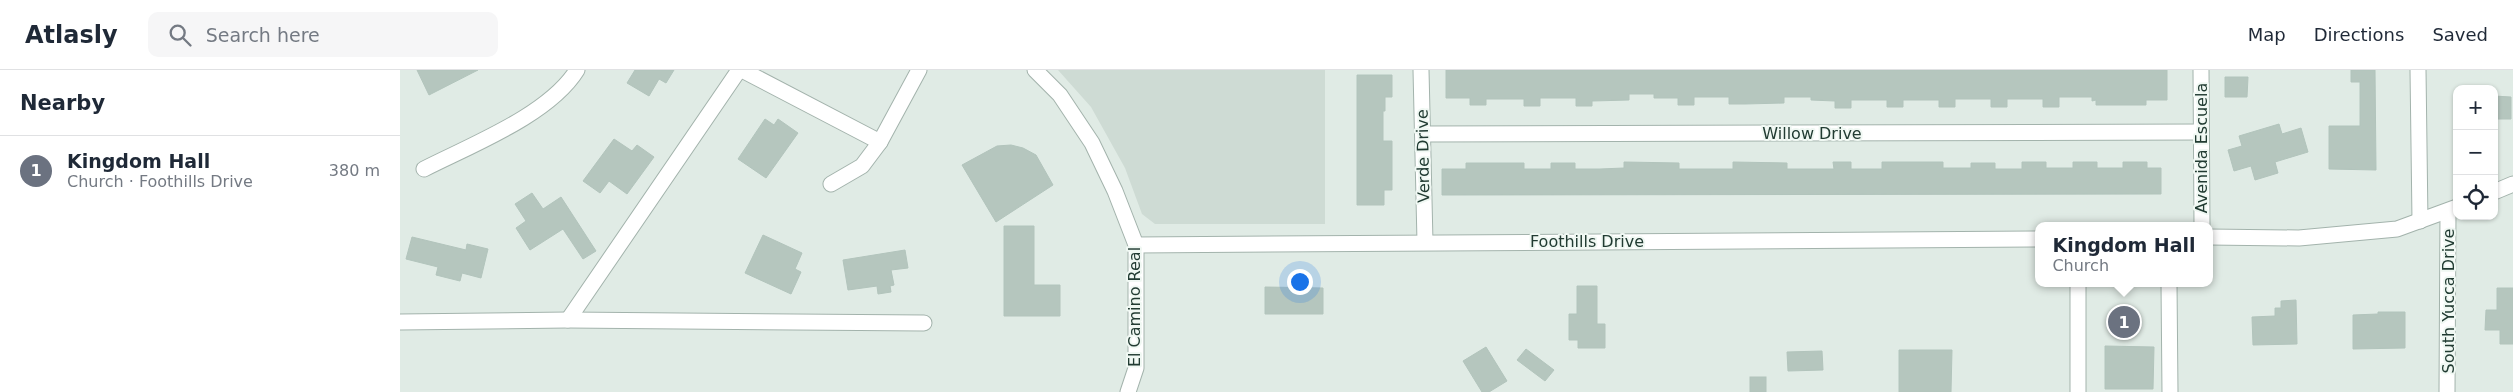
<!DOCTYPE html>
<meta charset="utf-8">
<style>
:root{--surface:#fff;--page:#f6f6f7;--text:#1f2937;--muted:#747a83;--line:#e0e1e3;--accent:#7e4a45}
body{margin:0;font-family:"DejaVu Sans",sans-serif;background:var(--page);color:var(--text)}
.controls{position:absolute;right:15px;top:15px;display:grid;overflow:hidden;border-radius:10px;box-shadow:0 1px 4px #0004}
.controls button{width:45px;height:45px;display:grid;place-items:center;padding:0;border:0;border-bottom:1px solid var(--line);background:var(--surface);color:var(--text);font:25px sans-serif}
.you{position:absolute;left:899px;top:211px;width:18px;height:18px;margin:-12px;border:4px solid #fff;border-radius:50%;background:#1a73e8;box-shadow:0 0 0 8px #1a73e833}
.badge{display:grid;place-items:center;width:32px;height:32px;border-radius:50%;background:var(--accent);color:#fff;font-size:16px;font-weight:700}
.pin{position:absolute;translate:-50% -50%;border:2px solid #fff;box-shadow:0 1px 5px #0006}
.popup{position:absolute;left:1635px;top:152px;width:178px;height:65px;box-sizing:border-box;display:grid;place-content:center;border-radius:10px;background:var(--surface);filter:drop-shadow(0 1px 4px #0005);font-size:16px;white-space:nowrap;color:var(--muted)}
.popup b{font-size:19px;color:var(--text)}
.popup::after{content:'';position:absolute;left:50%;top:100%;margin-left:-10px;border:10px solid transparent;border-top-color:var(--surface)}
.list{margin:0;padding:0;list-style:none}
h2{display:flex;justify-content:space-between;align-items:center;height:65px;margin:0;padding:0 20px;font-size:21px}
h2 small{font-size:16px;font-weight:400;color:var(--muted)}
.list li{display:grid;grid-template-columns:32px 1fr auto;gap:15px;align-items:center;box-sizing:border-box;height:70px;padding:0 20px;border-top:1px solid var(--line)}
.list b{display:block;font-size:19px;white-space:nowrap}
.list p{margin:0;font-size:16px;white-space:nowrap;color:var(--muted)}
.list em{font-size:16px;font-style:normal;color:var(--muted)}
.icon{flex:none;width:28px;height:28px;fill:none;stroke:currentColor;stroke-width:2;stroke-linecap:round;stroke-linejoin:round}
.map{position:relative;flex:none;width:2113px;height:322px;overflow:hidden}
header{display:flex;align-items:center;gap:30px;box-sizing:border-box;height:70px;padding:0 25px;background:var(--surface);border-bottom:1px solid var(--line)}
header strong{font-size:24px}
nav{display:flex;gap:28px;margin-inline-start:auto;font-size:18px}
.search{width:350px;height:45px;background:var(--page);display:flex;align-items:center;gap:12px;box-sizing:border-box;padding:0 18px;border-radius:10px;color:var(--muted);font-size:19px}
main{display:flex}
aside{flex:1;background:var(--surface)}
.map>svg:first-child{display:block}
</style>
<header>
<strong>Atlasly</strong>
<div class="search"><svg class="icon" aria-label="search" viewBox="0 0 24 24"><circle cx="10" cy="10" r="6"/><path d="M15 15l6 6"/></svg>Search here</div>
<nav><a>Map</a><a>Directions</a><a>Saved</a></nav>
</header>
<main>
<aside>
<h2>Nearby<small></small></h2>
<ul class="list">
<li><span class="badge" style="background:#6b7280">1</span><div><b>Kingdom Hall</b><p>Church · Foothills Drive</p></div><em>380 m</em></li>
</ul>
</aside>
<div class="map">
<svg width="2113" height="322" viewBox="0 0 2113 322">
<rect width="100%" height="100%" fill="#e0ebe5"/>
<polygon fill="#cedbd4" points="658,0 925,0 925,154 755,154 742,144 725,98 691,37"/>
<g fill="#b5c6be" stroke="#b2c4bc">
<polygon points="17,0 78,0 29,25"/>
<polygon points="235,0 274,0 266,13 259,9 249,26 227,13"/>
<polygon points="1046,0 1767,0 1767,30 1746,30 1746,35 1696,35 1696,30 1692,31 1692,27 1659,27 1659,37 1643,37 1643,29 1607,29 1607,37 1591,37 1591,29 1555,29 1555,37 1539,37 1539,30 1503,30 1503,37 1487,37 1487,30 1451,30 1451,38 1435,38 1435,31 1411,30 1411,27 1384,27 1384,33 1345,34 1329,34 1329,27 1294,27 1294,35 1278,35 1278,28 1254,28 1254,24 1229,24 1229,30 1192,31 1192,36 1176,36 1176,28 1140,28 1140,36 1124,36 1124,29 1086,29 1086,35 1070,35 1070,28 1046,28"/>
<polygon points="1951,0 1975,0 1976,100 1929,99 1929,56 1960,56 1960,12 1951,12"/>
<polygon points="957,5 992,5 992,27 985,27 985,41 983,41 983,71 992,71 992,120 984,120 984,135 957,135"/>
<polygon points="1825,7 1848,7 1847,27 1825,27"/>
<polygon points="2094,26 2111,27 2111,49 2094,49"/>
<polygon points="365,49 374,55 378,49 398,63 366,108 338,89"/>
<polygon points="1879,54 1882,64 1901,58 1908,82 1875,92 1878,103 1855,110 1851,96 1834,101 1828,80 1842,76 1839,66"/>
<polygon points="214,69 232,81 237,75 254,87 227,124 209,111 200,123 183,111"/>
<polygon points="611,75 623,78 636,85 653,115 596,152 562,95 597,76"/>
<polygon points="1224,92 1279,93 1279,99 1333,99 1333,92 1387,93 1387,99 1434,99 1433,92 1451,92 1451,99 1482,99 1482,92 1543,92 1543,98 1571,98 1571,93 1595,93 1595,99 1622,99 1622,92 1646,92 1646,98 1673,98 1673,92 1697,92 1697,98 1723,98 1723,92 1747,92 1747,98 1761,98 1761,124 1042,125 1042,99 1066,99 1066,93 1124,93 1124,99 1151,99 1151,93 1175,93 1175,99 1200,99 1224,98"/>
<polygon points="132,123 143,139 161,127 196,181 183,189 163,159 130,180 116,158 126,151 115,134"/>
<polygon points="604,156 634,156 634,215 660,215 660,246 604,246"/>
<polygon points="363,165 402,183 395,199 401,202 391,224 345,203"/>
<polygon points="12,167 66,180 67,174 88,179 81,208 62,203 60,211 36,205 38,197 6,189"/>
<polygon points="505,180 508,198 491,200 494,215 490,216 491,222 478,224 477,216 448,220 443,190"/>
<polygon points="1177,216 1197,216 1197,254 1205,254 1205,278 1178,278 1178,270 1169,270 1169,244 1177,244"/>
<polygon points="865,217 923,218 923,244 865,244"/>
<polygon points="2097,218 2113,218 2113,274 2100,274 2100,260 2085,260 2086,240 2097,240"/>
<polygon points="1896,230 1897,274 1853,275 1852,247 1875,246 1875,238 1881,238 1881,231"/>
<polygon points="1978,242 2005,242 2005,278 1953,279 1953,245 1978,244"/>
<polygon points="1705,276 1754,277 1753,319 1705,319"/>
<polygon points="1086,277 1107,311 1089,322 1082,322 1063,291"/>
<polygon points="1126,279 1154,300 1145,311 1117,290"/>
<polygon points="1499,280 1552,280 1551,322 1499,322"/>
<polygon points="1422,281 1423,300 1388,301 1387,282"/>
<rect x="1350" y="307" width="16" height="15"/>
</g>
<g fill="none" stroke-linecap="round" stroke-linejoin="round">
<g stroke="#a3b3ac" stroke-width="17">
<g id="minor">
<polyline points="342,0 480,72"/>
<polyline points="635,0 660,25 692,73 715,121 736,175 736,298 728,322"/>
<polyline points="1021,0 1025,172"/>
<polyline points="1801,0 1802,156"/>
<polyline points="2018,0 2020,151"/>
<polyline points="1023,64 1801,62"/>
<path d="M24,99C71,75 149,45 177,0"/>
<polyline points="431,114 462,96 480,72 519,0"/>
<polyline points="2094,122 2113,114"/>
<polyline points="1809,167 1899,168 1997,159 2057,137"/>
<polyline points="736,175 1639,169"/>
<polyline points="1678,213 1678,322"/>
<polyline points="1769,213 1770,322"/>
<polyline points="168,250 339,0"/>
<polyline points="0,252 168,250 524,253"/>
<polyline points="2047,322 2048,141"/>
</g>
</g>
<use href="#minor" stroke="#fff" stroke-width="15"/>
</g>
<g text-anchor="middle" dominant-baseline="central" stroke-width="4" stroke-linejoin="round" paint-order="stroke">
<g font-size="16" fill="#213b32" stroke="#f0f8f3">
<text x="1412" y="63">Willow Drive</text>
<text transform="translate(1801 78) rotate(-90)">Avenida Escuela</text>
<text transform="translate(1023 86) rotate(-91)">Verde Drive</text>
<text x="1187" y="171">Foothills Drive</text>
<text transform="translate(2048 231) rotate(-90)">South Yucca Drive</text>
<text transform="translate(734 237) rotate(-90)">El Camino Real</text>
</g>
</g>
</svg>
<div class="controls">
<button>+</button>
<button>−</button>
<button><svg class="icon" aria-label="locate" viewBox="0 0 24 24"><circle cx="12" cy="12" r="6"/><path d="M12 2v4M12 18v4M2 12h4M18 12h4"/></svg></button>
</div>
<div class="you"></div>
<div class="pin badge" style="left:1724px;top:252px;background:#6b7280">1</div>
<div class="popup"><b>Kingdom Hall</b>Church</div>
</div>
</main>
